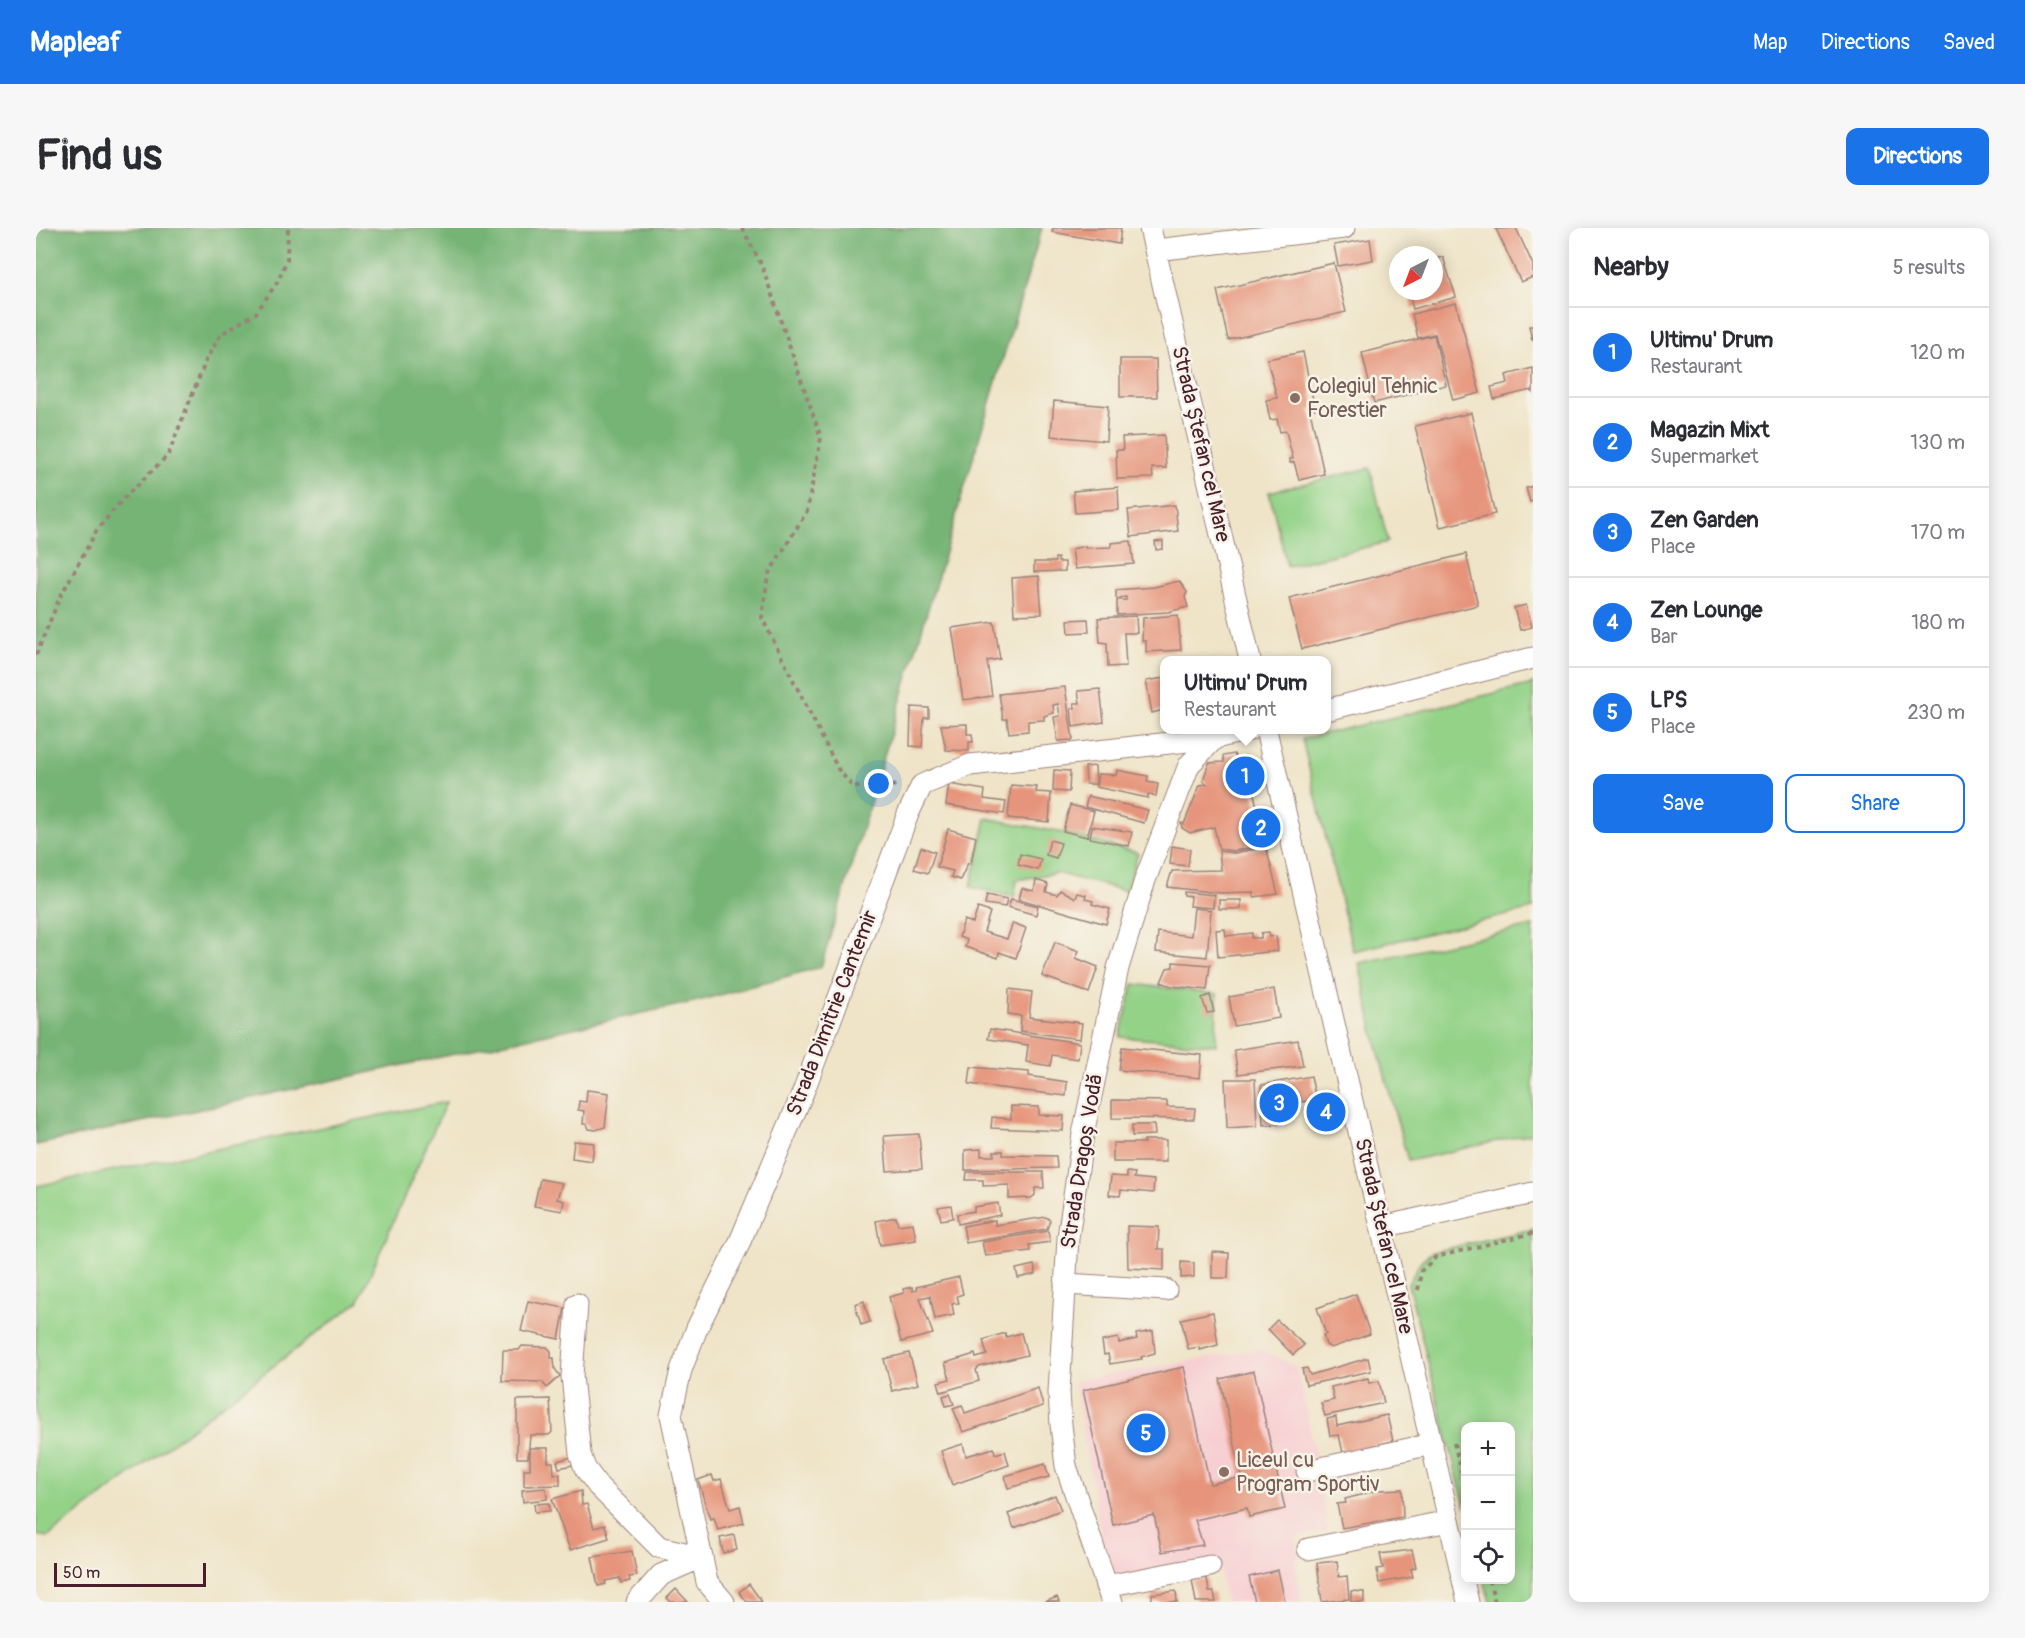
<!DOCTYPE html>
<meta charset="utf-8">
<style>
:root{--surface:#fff;--page:#f7f7f7;--text:#2b2b33;--muted:#7c7c81;--line:#e1e1e2;--accent:#1a73e8}
body{margin:0;font-family:Pangolin,sans-serif;background:var(--page);color:var(--text)}
.controls{position:absolute;right:18px;bottom:18px;display:grid;overflow:hidden;border-radius:12px;box-shadow:0 3px 15px #0003}
.controls button{width:54px;height:54px;display:grid;place-items:center;padding:0;border:0;border-bottom:2px solid var(--line);background:var(--surface);color:var(--text);font:30px sans-serif}
.compass{position:absolute;left:1353px;top:18px;width:54px;height:54px;border-radius:50%;background:var(--surface);box-shadow:0 3px 15px #0003;rotate:222deg}
.scale{position:absolute;left:18px;bottom:15px;width:152px;box-sizing:border-box;padding-left:6px;border:3px solid #4a1f2b;border-top:0;font-size:16px;line-height:21px;white-space:nowrap;color:#4a1f2b;-webkit-text-stroke:4px #f7f3e8;paint-order:stroke}
.you{position:absolute;left:843px;top:556px;width:21px;height:21px;margin:-15px;border:4px solid #fff;border-radius:50%;background:#1a73e8;box-shadow:0 0 0 9px #1a73e833}
.badge{display:grid;place-items:center;width:39px;height:39px;border-radius:50%;background:var(--accent);color:#fff;font-size:20px;font-weight:700}
.pin{position:absolute;translate:-50% -50%;border:3px solid #fff;box-shadow:0 2px 6px #0006}
.popup{position:absolute;left:1124px;top:428px;width:171px;height:78px;box-sizing:border-box;display:grid;place-content:center;border-radius:12px;background:var(--surface);filter:drop-shadow(0 2px 4px #0005);font-size:20px;white-space:nowrap;color:var(--muted)}
.popup b{font-size:22px;color:var(--text)}
.popup::after{content:'';position:absolute;left:50%;top:100%;margin-left:-12px;border:12px solid transparent;border-top-color:var(--surface)}
.list{margin:0;padding:0;list-style:none}
h2{display:flex;justify-content:space-between;align-items:center;height:78px;margin:0;padding:0 24px;font-size:26px}
h2 small{font-size:20px;font-weight:400;color:var(--muted)}
.list li{display:grid;grid-template-columns:39px 1fr auto;gap:18px;align-items:center;box-sizing:border-box;height:90px;padding:0 24px;border-top:2px solid var(--line)}
.list b{display:block;font-size:22px;white-space:nowrap}
.list p{margin:0;font-size:20px;white-space:nowrap;color:var(--muted)}
.list em{font-size:20px;font-style:normal;color:var(--muted)}
.actions{display:flex;gap:12px;padding:18px 24px}
.actions a{flex:1;padding:14px 0;border:2px solid var(--accent);border-radius:12px;text-align:center;font-size:21px;color:var(--accent)}
.actions .main{background:var(--accent);color:#fff}
.icon{flex:none;width:33px;height:33px;fill:none;stroke:currentColor;stroke-width:2;stroke-linecap:round;stroke-linejoin:round}
.map{position:relative;flex:none;width:1497px;height:1374px;overflow:hidden;border-radius:12px}
header{display:flex;align-items:center;gap:36px;box-sizing:border-box;height:84px;padding:0 30px;background:var(--accent);color:#fff}
header strong{font-size:28px}
nav{display:flex;gap:33px;margin-inline-start:auto;font-size:21px}
.intro{display:flex;align-items:center;justify-content:space-between;box-sizing:border-box;height:144px;padding:0 36px}
h1{margin:0;font-size:42px}
.button{padding:15px 27px;border-radius:12px;background:var(--accent);color:#fff;font-size:21px;font-weight:700}
main{display:flex;gap:36px;padding:0 36px}
aside{flex:1;background:var(--surface);border-radius:12px;box-shadow:0 3px 15px #0003}
.map>svg:first-child{display:block}
</style>
<header>
<strong>Mapleaf</strong>
<nav><a>Map</a><a>Directions</a><a>Saved</a></nav>
</header>
<div class="intro"><h1>Find us</h1><a class="button">Directions</a></div>
<main>
<div class="map">
<svg width="1497" height="1374" viewBox="0 0 1497 1374">
<rect width="100%" height="100%" fill="#f7f3e8"/>
<filter id="ink" filterUnits="userSpaceOnUse"><feTurbulence type="fractalNoise" baseFrequency=".0167" numOctaves="2"/><feDisplacementMap in="SourceGraphic" scale="12" xChannelSelector="R" yChannelSelector="G"/><feConvolveMatrix kernelMatrix="1 2 1 2 8 2 1 2 1" color-interpolation-filters="sRGB"/></filter>
<filter id="wash" filterUnits="userSpaceOnUse"><feTurbulence type="fractalNoise" baseFrequency=".008" numOctaves="4" result="noise"/><feDisplacementMap in="SourceGraphic" scale="24" xChannelSelector="R" yChannelSelector="G"/><feGaussianBlur stdDeviation="1.35" result="paint"/><feColorMatrix in="noise" values="0 0 0 0 0 0 0 0 0 0 0 0 0 0 0 0 0 1.4 0 .05"/><feComposite in="paint" operator="in"/></filter>
<g filter="url(#wash)">
<rect width="100%" height="100%" fill="#efe4c8"/>
<polygon fill="#f7cfd2" points="1224,1121 1261,1139 1281,1235 1366,1215 1370,1233 1283,1254 1292,1303 1260,1309 1264,1332 1260,1333 1265,1374 1189,1374 1182,1333 1090,1347 1070,1340 1038,1153"/>
<g fill="#93d287" stroke="#6e7859" stroke-width="1.5">
<polygon points="1334,240 1352,314 1251,338 1233,264"/>
<polygon points="1497,456 1497,681 1317,723 1266,511"/>
<polygon points="950,590 1028,605 1102,625 1090,663 1020,645 981,652 978,669 935,659"/>
<polygon points="1497,698 1497,905 1372,933 1340,814 1323,735"/>
<polygon points="1097,756 1181,766 1180,817 1084,809"/>
<polygon points="410,874 322,1074 12,1309 0,1307 0,958"/>
<polygon points="1497,1001 1497,1374 1454,1374 1448,1352 1474,1352 1474,1198 1430,1198 1429,1279 1372,1056 1385,1033 1396,1024"/>
</g>
<polygon fill="#76b474" stroke="#606a50" stroke-width="1.5" points="0,0 1006,0 785,739 662,773 0,917"/>
<g id="blocks">
<g fill="#e6957c">
<polygon points="1017,0 1085,0 1083,16 1016,4"/>
<polygon points="1480,0 1497,37 1497,49 1485,54 1460,1"/>
<polygon points="1334,11 1337,32 1302,38 1298,17"/>
<polygon points="1407,29 1420,69 1377,81 1372,63 1398,63 1398,31"/>
<polygon points="1298,35 1310,84 1192,112 1181,62"/>
<polygon points="1420,75 1444,165 1417,172 1399,106 1382,110 1376,86"/>
<polygon points="1493,98 1497,98 1497,112 1496,112"/>
<polygon points="1398,107 1410,157 1338,175 1326,125"/>
<polygon points="1267,124 1279,181 1274,182 1288,246 1263,252 1258,234 1254,235 1254,231 1257,231 1250,203 1244,204 1241,191 1234,192 1230,172 1241,170 1231,131"/>
<polygon points="1084,131 1120,131 1121,169 1084,169"/>
<polygon points="1497,140 1497,166 1495,162 1458,171 1455,159 1472,155 1470,147"/>
<polygon points="1018,173 1072,178 1070,213 1015,208"/>
<polygon points="1435,185 1459,286 1404,299 1379,198"/>
<polygon points="1128,207 1130,240 1116,240 1117,250 1081,251 1080,222 1087,222 1086,209"/>
<polygon points="1497,258 1497,273 1494,274 1490,260"/>
<polygon points="1082,259 1083,282 1039,285 1037,263"/>
<polygon points="1139,277 1142,303 1095,309 1092,282"/>
<polygon points="1095,313 1098,336 1039,341 1036,321 1049,318 1049,320 1075,319 1075,315"/>
<polygon points="1127,313 1127,321 1120,322 1119,314"/>
<polygon points="1430,326 1442,377 1266,421 1253,370"/>
<polygon points="1019,330 1022,330 1022,334 1029,334 1029,343 998,344 998,334 1019,334"/>
<polygon points="1003,348 1006,386 978,387 976,350"/>
<polygon points="1143,353 1151,364 1149,369 1152,379 1132,384 1081,387 1081,372 1090,372 1090,369 1080,370 1080,362 1118,359"/>
<polygon points="1490,377 1496,399 1484,402 1478,380"/>
<polygon points="1142,387 1145,422 1110,424 1110,413 1106,413 1107,390"/>
<polygon points="1100,388 1101,405 1088,405 1090,438 1072,439 1071,415 1064,414 1062,390"/>
<polygon points="1052,391 1053,404 1033,405 1032,392"/>
<polygon points="958,394 964,431 951,433 956,468 927,472 916,400"/>
<polygon points="1128,450 1128,482 1116,485 1110,453"/>
<polygon points="1029,459 1037,512 1022,513 1018,489 1024,488 1022,476 1017,477 1018,485 1008,488 1008,492 992,493 992,503 973,505 971,491 967,491 963,466"/>
<polygon points="1064,461 1068,494 1037,499 1035,481 1039,480 1038,475 1044,475 1042,463"/>
<polygon points="875,479 893,480 893,490 888,490 886,519 874,518"/>
<polygon points="931,496 931,506 936,506 937,514 933,514 933,523 910,522 905,497"/>
<polygon points="1198,526 1200,530 1210,528 1229,617 1198,623 1183,621 1178,599 1154,605 1146,600 1145,595 1148,596 1164,557 1171,556 1167,552 1173,535 1188,534 1187,528"/>
<polygon points="1059,538 1060,556 1050,556 1049,539"/>
<polygon points="1018,542 1034,543 1033,564 1017,563"/>
<polygon points="1081,542 1112,548 1111,554 1122,556 1120,568 1112,567 1112,570 1060,559 1062,546 1080,547"/>
<polygon points="913,556 949,562 948,571 970,574 968,586 910,577"/>
<polygon points="975,557 1001,559 1000,564 1015,565 1013,594 972,590"/>
<polygon points="1052,568 1112,582 1108,595 1049,579"/>
<polygon points="1034,577 1058,583 1051,609 1027,603"/>
<polygon points="1056,598 1096,604 1093,618 1054,610"/>
<polygon points="912,601 940,609 935,636 932,635 924,652 915,649 917,643 901,639"/>
<polygon points="1014,612 1025,615 1020,630 1010,627"/>
<polygon points="1136,618 1154,621 1152,638 1134,636"/>
<polygon points="885,619 899,624 892,645 878,641"/>
<polygon points="1230,619 1242,666 1218,669 1217,664 1183,665 1131,659 1136,643 1185,642 1183,623 1198,625"/>
<polygon points="984,626 1005,631 1002,642 982,637"/>
<polygon points="1000,652 1012,656 1010,664 1021,667 1024,662 1039,670 1041,665 1050,667 1049,671 1057,673 1056,676 1074,681 1070,696 983,671 986,660 998,663"/>
<polygon points="1148,664 1178,667 1177,680 1154,678 1155,669 1148,668"/>
<polygon points="951,667 971,671 969,679 949,676"/>
<polygon points="975,671 1002,678 1000,687 972,679"/>
<rect x="1183" y="672" width="22" height="9"/>
<polygon points="942,680 954,684 948,704 971,711 977,695 990,700 980,730 963,724 962,730 929,719 931,712 923,709 928,692 937,695"/>
<polygon points="1158,680 1175,682 1171,729 1120,724 1122,704 1155,708"/>
<polygon points="1189,701 1190,708 1216,705 1216,710 1225,710 1225,705 1233,704 1234,709 1240,708 1242,723 1182,729 1180,702"/>
<polygon points="1019,714 1043,723 1040,730 1062,739 1053,765 1006,748"/>
<polygon points="1137,734 1174,737 1171,762 1135,758 1125,754 1131,740 1137,739"/>
<polygon points="973,761 996,764 993,789 1046,795 1044,811 984,803 985,788 972,786"/>
<polygon points="1238,761 1243,790 1198,798 1193,769"/>
<polygon points="1174,767 1178,784 1171,785 1166,770"/>
<polygon points="954,801 1044,815 1042,831 1016,827 1014,838 990,834 992,817 952,811"/>
<polygon points="1262,812 1267,838 1202,846 1198,822"/>
<polygon points="1086,819 1166,827 1164,850 1083,842"/>
<polygon points="935,839 993,844 993,848 1031,854 1030,868 933,856"/>
<polygon points="1275,848 1280,872 1241,877 1243,896 1227,897 1225,857"/>
<polygon points="1189,851 1219,851 1221,898 1191,900"/>
<polygon points="551,862 573,865 569,899 560,902 553,901 551,896 547,896 548,883 542,882 543,873 550,874"/>
<polygon points="1076,872 1131,873 1131,879 1159,880 1158,891 1076,890"/>
<polygon points="975,878 1003,879 1003,887 1028,888 1027,903 955,900 956,889 975,891"/>
<polygon points="1096,897 1118,897 1119,907 1096,908"/>
<polygon points="883,906 886,941 851,943 848,908"/>
<polygon points="1108,912 1130,912 1130,934 1077,934 1077,915 1108,915"/>
<polygon points="538,913 558,915 556,933 536,930"/>
<polygon points="945,921 945,928 958,928 958,923 967,923 967,927 1020,928 1021,940 929,942 929,922"/>
<polygon points="931,944 1007,944 1008,960 999,960 999,967 995,970 973,971 973,957 947,958 947,952 930,952"/>
<polygon points="1091,944 1099,945 1098,950 1118,952 1117,965 1085,962 1084,968 1073,967 1075,948 1091,949"/>
<polygon points="504,951 526,955 521,971 528,973 526,983 498,978"/>
<polygon points="962,975 964,987 922,996 921,986 938,983 938,979"/>
<polygon points="915,977 917,990 905,992 902,979"/>
<polygon points="860,989 862,997 877,995 880,1012 844,1017 840,993"/>
<polygon points="1010,989 1014,992 1011,1001 930,1015 927,998 959,992 959,997"/>
<polygon points="1091,998 1123,999 1122,1021 1128,1021 1128,1042 1092,1040"/>
<polygon points="1012,1003 1014,1014 993,1017 994,1023 949,1028 946,1014"/>
<polygon points="1176,1024 1193,1025 1192,1050 1176,1050"/>
<polygon points="1145,1034 1158,1035 1158,1049 1145,1050"/>
<polygon points="998,1037 1000,1046 982,1050 980,1041"/>
<polygon points="923,1049 927,1066 921,1068 923,1075 916,1076 918,1087 899,1091 894,1068 884,1070 897,1106 865,1114 853,1069 868,1065 867,1061 876,1059 877,1063 881,1062 880,1059"/>
<polygon points="1320,1066 1334,1106 1295,1120 1290,1117 1287,1107 1290,1106 1281,1080"/>
<polygon points="492,1073 529,1080 523,1111 485,1103"/>
<polygon points="828,1073 834,1094 825,1097 819,1076"/>
<polygon points="1177,1084 1182,1117 1164,1122 1163,1119 1152,1121 1145,1091"/>
<polygon points="1241,1092 1268,1117 1257,1127 1232,1101"/>
<polygon points="1117,1103 1119,1125 1105,1129 1106,1131 1074,1136 1072,1126 1068,1127 1066,1113 1082,1110 1083,1115 1101,1111 1100,1106"/>
<polygon points="969,1105 970,1109 985,1105 991,1127 943,1139 940,1142 943,1153 905,1164 902,1154 914,1151 909,1135 939,1126 940,1130 951,1127 947,1112"/>
<polygon points="486,1118 511,1119 515,1123 515,1130 518,1130 519,1141 524,1148 511,1160 506,1154 466,1153 467,1122 483,1122"/>
<polygon points="873,1125 882,1156 856,1163 848,1131"/>
<polygon points="1332,1130 1335,1143 1270,1157 1266,1141 1271,1140 1274,1147"/>
<polygon points="1148,1139 1174,1256 1206,1249 1184,1151 1218,1143 1249,1281 1213,1289 1211,1280 1159,1292 1167,1317 1126,1324 1118,1287 1077,1297 1047,1162"/>
<polygon points="1332,1150 1333,1155 1343,1153 1348,1175 1289,1188 1285,1175 1298,1172 1295,1159"/>
<polygon points="1002,1160 1007,1178 927,1204 917,1180 926,1177 929,1185"/>
<polygon points="914,1166 918,1176 910,1178 907,1168"/>
<polygon points="514,1171 516,1204 513,1207 494,1207 492,1230 481,1230 481,1172"/>
<polygon points="1351,1187 1357,1213 1307,1225 1303,1207 1294,1208 1291,1191 1300,1189 1301,1198"/>
<polygon points="927,1216 930,1228 958,1220 959,1226 969,1223 973,1237 916,1257 905,1223"/>
<polygon points="494,1220 512,1220 512,1234 517,1234 518,1246 524,1246 524,1257 488,1258 488,1241 494,1241"/>
<polygon points="536,1229 537,1237 523,1240 521,1233"/>
<polygon points="1009,1236 1013,1249 972,1260 969,1248"/>
<polygon points="676,1247 678,1253 685,1251 694,1281 704,1278 708,1295 682,1302 678,1290 674,1291 662,1252"/>
<polygon points="510,1260 511,1271 487,1274 486,1262"/>
<polygon points="1366,1261 1367,1289 1306,1300 1301,1276 1310,1275 1309,1271 1343,1262"/>
<polygon points="545,1263 546,1277 551,1276 558,1300 569,1297 573,1310 534,1322 516,1271"/>
<polygon points="1019,1267 1025,1282 978,1300 972,1286"/>
<polygon points="513,1275 514,1283 499,1284 498,1276"/>
<polygon points="698,1307 701,1322 687,1325 684,1310"/>
<polygon points="1376,1322 1380,1339 1375,1341 1377,1349 1343,1355 1341,1341 1347,1340 1344,1326"/>
<polygon points="596,1323 601,1348 593,1349 594,1353 585,1355 584,1350 569,1353 570,1356 562,1358 556,1329"/>
<polygon points="1301,1333 1303,1349 1311,1348 1313,1371 1286,1374 1281,1335"/>
<polygon points="1242,1342 1249,1374 1219,1374 1213,1349"/>
<polygon points="1171,1350 1173,1364 1178,1364 1180,1374 1160,1374 1156,1352"/>
<polygon points="713,1356 726,1374 711,1374 703,1364"/>
<polygon points="640,1361 652,1374 635,1374 631,1370"/>
<polygon points="1140,1363 1141,1374 1112,1374 1116,1371 1116,1366"/>
<polygon points="1315,1363 1328,1364 1328,1374 1315,1374"/>
<polygon points="1021,1369 1023,1374 1009,1374"/>
</g>
</g>
</g>
<g filter="url(#ink)">
<use href="#blocks" fill-opacity="0" stroke="#9c827a" stroke-width="1.5"/>
<g fill="none" stroke-linecap="round" stroke-linejoin="round">
<g stroke="#9c827a" stroke-width="23">
<g id="minor">
<polyline points="1114,0 1214,432"/>
<polyline points="1120,22 1308,0"/>
<polyline points="1290,482 1497,430"/>
<polyline points="1230,502 1432,1374"/>
<polyline points="1346,999 1497,965"/>
<polyline points="1029,1056 1130,1062"/>
<polyline points="541,1076 536,1148 544,1226 549,1240 562,1258 623,1319 666,1329"/>
<polyline points="1271,1243 1396,1216"/>
<polyline points="1272,1321 1413,1293"/>
<polyline points="1070,1358 1174,1338"/>
<polyline points="601,1374 625,1347 666,1329"/>
<polyline points="688,1374 671,1354 635,1187 645,1142 661,1100 702,1018 768,862 872,586 886,557 934,537 1179,510 1213,502"/>
<polyline points="1076,1374 1030,1238 1025,1197 1023,1164 1032,1010 1047,906 1082,740 1109,652 1153,537 1179,510"/>
</g>
</g>
<g stroke="#9c827a" stroke-width="4" stroke-dasharray="4.5 4.5" stroke-linecap="butt">
<polyline points="706,0 726,38 785,210 771,283 732,347 726,390 802,541 817,559 864,557"/>
<polyline points="0,427 24,369 61,302 86,272 132,227 171,130 185,106 220,85 242,53 251,31 252,0"/>
<polyline points="1382,1062 1385,1043 1400,1029 1497,1005"/>
<polyline points="1418,1215 1430,1261"/>
<polyline points="1453,1352 1459,1374"/>
</g>
<use href="#minor" stroke="#fff" stroke-width="21"/>
</g>
</g>
<g fill="#8d6e63" stroke="#f7f3e8" stroke-width="2">
<circle cx="1259" cy="170" r="6"/>
<circle cx="1188" cy="1244" r="6"/>
</g>
<g text-anchor="middle" dominant-baseline="central" stroke-width="5" stroke-linejoin="round" paint-order="stroke">
<g font-size="21" fill="#785e54" stroke="#f7f3e8" text-anchor="start">
<text x="1271" y="158">Colegiul Tehnic<tspan x="1271" dy="24">Forestier</tspan></text>
<text x="1200" y="1232">Liceul cu<tspan x="1200" dy="24">Program Sportiv</tspan></text>
</g>
<g font-size="21" fill="#4a1f2b" stroke="#f7f3e8">
<text transform="translate(1165 216) rotate(77)">Strada Ștefan cel Mare</text>
<text transform="translate(796 785) rotate(-69)">Strada Dimitrie Cantemir</text>
<text transform="translate(1046 933) rotate(-81)">Strada Dragoș Vodă</text>
<text transform="translate(1348 1008) rotate(77)">Strada Ștefan cel Mare</text>
</g>
</g>
</svg>
<div class="controls">
<button>+</button>
<button>−</button>
<button><svg class="icon" aria-label="locate" viewBox="0 0 24 24"><circle cx="12" cy="12" r="6"/><path d="M12 2v4M12 18v4M2 12h4M18 12h4"/></svg></button>
</div>
<svg class="compass" viewBox="-18 -18 36 36"><path d="M0-13l5 13h-10z" fill="#e53935"/><path d="M0 13l5-13h-10z" fill="#7c7c81"/></svg>
<div class="scale">50 m</div>
<div class="you"></div>
<div class="pin badge" style="left:1209px;top:548px">1</div>
<div class="popup"><b>Ultimu' Drum</b>Restaurant</div>
<div class="pin badge" style="left:1225px;top:600px">2</div>
<div class="pin badge" style="left:1243px;top:875px">3</div>
<div class="pin badge" style="left:1290px;top:884px">4</div>
<div class="pin badge" style="left:1110px;top:1205px">5</div>
</div>
<aside>
<h2>Nearby<small>5 results</small></h2>
<ul class="list">
<li><span class="badge">1</span><div><b>Ultimu' Drum</b><p>Restaurant</p></div><em>120 m</em></li>
<li><span class="badge">2</span><div><b>Magazin Mixt</b><p>Supermarket</p></div><em>130 m</em></li>
<li><span class="badge">3</span><div><b>Zen Garden</b><p>Place</p></div><em>170 m</em></li>
<li><span class="badge">4</span><div><b>Zen Lounge</b><p>Bar</p></div><em>180 m</em></li>
<li><span class="badge">5</span><div><b>LPS</b><p>Place</p></div><em>230 m</em></li>
</ul>
<div class="actions"><a class="main">Save</a><a>Share</a></div>
</aside>
</main>
